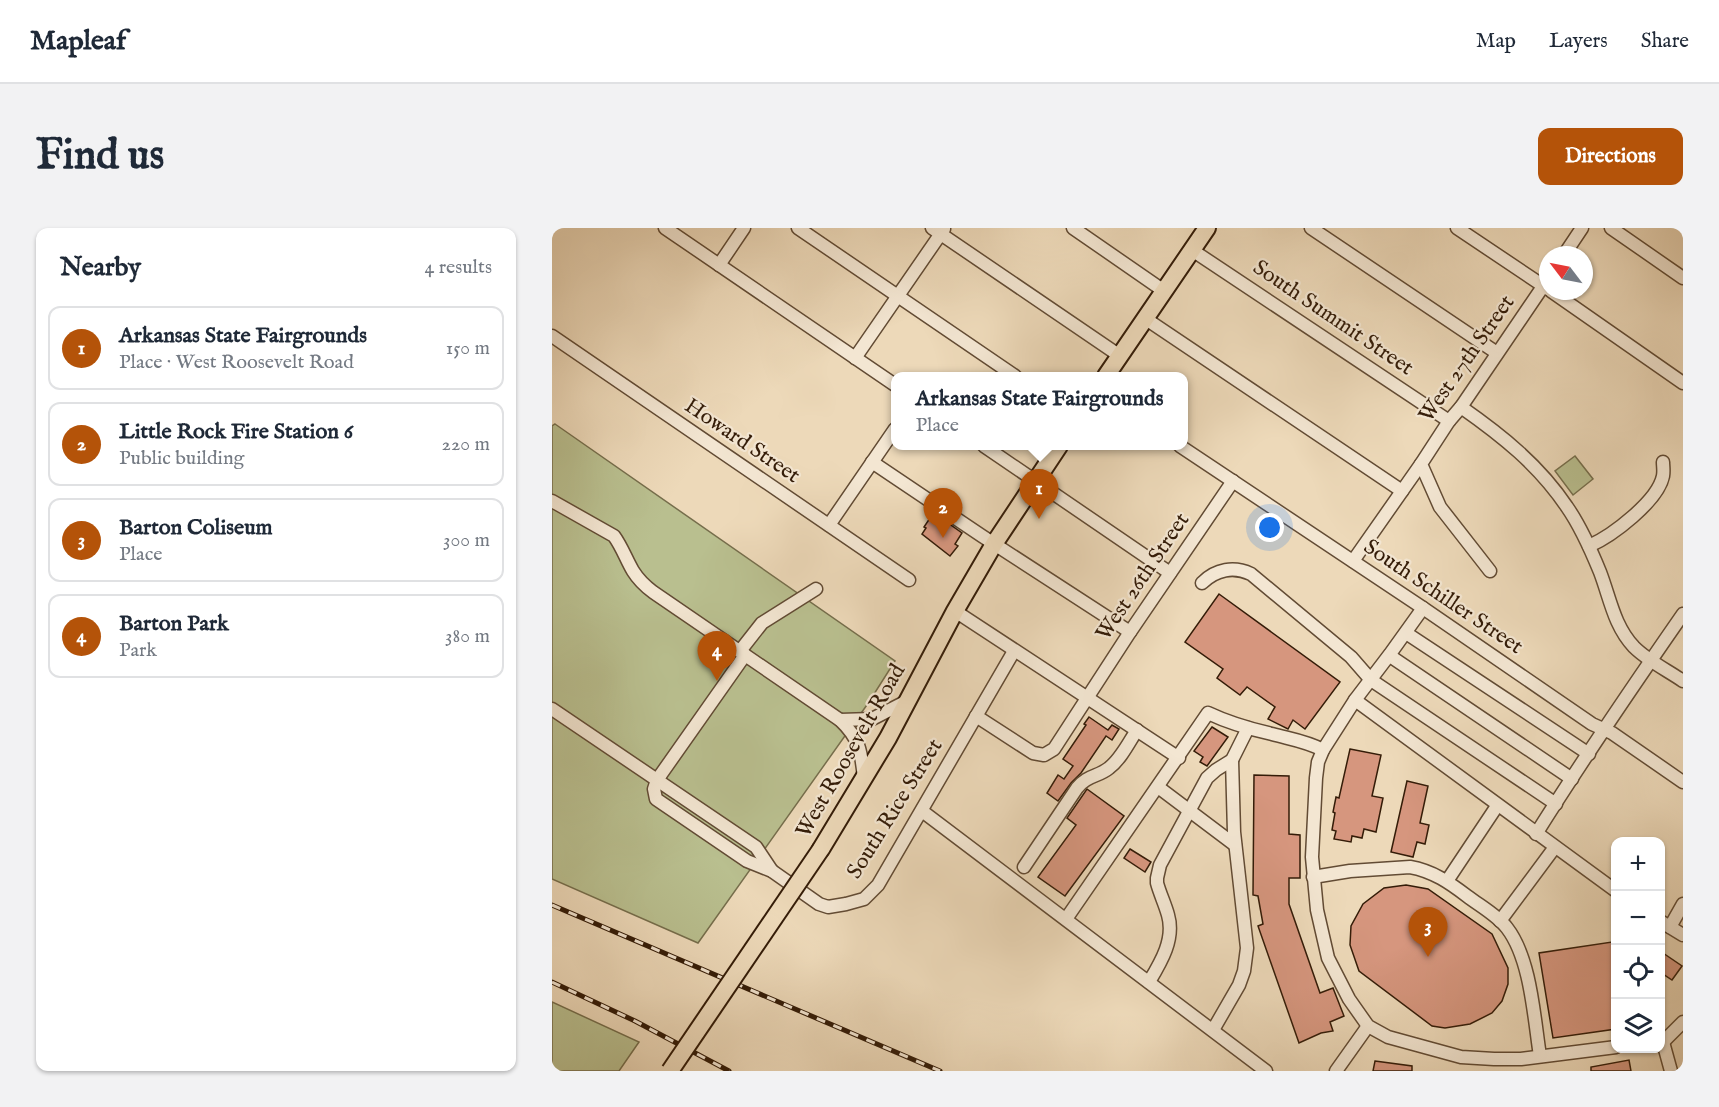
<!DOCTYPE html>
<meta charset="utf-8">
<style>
:root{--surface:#fff;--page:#f2f2f3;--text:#1f2937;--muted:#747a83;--line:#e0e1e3;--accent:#b45309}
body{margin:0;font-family:"IM FELL English",serif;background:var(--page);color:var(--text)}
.controls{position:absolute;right:18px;bottom:18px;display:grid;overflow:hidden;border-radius:12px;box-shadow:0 2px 4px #0004}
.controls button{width:54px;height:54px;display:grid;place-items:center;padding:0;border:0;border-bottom:2px solid var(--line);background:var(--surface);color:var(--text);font:30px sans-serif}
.compass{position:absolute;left:987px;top:18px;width:54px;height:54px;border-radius:50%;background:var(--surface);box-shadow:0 2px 4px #0004;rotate:302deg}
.you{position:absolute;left:718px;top:300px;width:21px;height:21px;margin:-15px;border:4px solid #fff;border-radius:50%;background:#1a73e8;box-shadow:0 0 0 9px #1a73e833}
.badge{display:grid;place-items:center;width:39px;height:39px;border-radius:50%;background:var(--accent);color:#fff;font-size:20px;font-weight:700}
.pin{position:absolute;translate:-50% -50px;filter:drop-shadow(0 2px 3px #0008)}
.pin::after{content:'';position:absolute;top:32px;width:21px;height:18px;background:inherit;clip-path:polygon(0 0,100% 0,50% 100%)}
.popup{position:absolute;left:339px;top:144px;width:297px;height:78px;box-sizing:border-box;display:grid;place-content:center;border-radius:12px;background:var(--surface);filter:drop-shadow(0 2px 4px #0005);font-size:20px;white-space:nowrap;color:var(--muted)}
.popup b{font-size:22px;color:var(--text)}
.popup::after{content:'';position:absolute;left:50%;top:100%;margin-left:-12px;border:12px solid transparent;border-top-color:var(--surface)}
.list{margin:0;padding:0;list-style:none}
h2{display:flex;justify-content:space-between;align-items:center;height:78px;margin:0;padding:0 24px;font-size:26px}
h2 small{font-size:20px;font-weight:400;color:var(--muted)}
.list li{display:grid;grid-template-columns:39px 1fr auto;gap:18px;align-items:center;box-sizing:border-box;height:84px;margin:0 12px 12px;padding:0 12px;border:2px solid var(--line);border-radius:12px}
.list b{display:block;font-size:22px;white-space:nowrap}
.list p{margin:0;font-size:20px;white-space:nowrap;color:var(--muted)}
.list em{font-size:20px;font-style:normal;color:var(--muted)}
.icon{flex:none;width:33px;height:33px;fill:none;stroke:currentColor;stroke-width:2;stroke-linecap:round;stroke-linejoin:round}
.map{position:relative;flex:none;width:1131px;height:843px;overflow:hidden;border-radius:12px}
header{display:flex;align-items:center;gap:36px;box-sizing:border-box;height:84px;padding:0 30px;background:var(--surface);border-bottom:2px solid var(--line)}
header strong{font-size:28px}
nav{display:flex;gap:33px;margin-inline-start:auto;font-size:21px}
.intro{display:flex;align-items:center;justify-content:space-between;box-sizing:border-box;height:144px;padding:0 36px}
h1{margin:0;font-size:42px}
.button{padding:15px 27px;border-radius:12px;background:var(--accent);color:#fff;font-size:21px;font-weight:700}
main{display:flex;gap:36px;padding:0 36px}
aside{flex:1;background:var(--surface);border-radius:12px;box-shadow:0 2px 4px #0004}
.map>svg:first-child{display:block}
</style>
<header>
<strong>Mapleaf</strong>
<nav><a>Map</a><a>Layers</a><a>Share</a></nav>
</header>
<div class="intro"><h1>Find us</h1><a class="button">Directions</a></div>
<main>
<aside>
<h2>Nearby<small>4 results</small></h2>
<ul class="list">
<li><span class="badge">1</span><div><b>Arkansas State Fairgrounds</b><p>Place · West Roosevelt Road</p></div><em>150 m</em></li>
<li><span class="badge">2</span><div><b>Little Rock Fire Station 6</b><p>Public building</p></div><em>220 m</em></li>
<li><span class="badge">3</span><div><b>Barton Coliseum</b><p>Place</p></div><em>300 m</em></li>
<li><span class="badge">4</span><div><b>Barton Park</b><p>Park</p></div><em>380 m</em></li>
</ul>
</aside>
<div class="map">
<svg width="1131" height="843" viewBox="0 0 1131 843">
<rect width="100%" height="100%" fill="#edd9b9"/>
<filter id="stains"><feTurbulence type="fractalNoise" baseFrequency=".00333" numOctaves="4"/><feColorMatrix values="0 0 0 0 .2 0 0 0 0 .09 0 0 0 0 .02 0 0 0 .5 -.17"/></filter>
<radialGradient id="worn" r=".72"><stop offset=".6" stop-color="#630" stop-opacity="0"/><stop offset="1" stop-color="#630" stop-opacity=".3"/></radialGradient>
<g fill="#b9bf8f" stroke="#766e4c" stroke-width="1.5">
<polygon points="3,196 343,433 317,474 146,715 0,651 0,198"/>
<polygon points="1023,228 1041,251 1021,267 1003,243"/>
<polygon points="0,774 87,814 67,843 0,843"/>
</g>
<g fill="#d6967e" stroke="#341c08" stroke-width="1.5">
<polygon points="380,287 384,290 386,288 410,305 403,316 406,318 398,328 370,306 374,300 372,299"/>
<polygon points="667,366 788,454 753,501 741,492 736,501 716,491 723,479 695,459 688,467 665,450 671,441 633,414"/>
<polygon points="537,489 556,502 560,497 567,501 560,512 554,508 529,545 519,555 506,573 495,565 506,547 512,551 521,538 511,531 534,497 532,496"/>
<polygon points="660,499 676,509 655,538 648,534 651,529 642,523"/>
<polygon points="798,521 829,527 820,568 831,570 824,604 812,601 810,610 800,608 799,614 782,611 784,603 780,602 783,585 781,584 784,569 787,570"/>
<polygon points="702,547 737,548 737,606 748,607 748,650 737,650 737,676 768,765 781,760 792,788 778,794 781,803 769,805 747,815 706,698 711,696 706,668 701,667"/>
<polygon points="855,553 876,558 868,595 877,597 873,616 865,614 861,629 839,624"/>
<polygon points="535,561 572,588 513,668 486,649 524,597 515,590"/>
<polygon points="578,621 599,634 593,644 572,630"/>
<polygon points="854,657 876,661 940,706 956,740 956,756 950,773 940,785 918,796 893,800 880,798 807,743 798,717 799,698 811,676 832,660"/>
<polygon points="1060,714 1064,741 1064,745 1060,746 1064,768 1064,801 1001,810 987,725"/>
<polygon points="1108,723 1130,738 1120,752 1108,744"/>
<polygon points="1077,832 1079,843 1039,843 1039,839"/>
<polygon points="823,833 860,838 860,843 821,843"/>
</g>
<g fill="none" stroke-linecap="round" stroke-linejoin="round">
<g stroke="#624b34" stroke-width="15">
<g id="minor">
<polyline points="113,0 343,157"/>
<polyline points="246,0 463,148"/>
<polyline points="380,0 568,128"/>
<polyline points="521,0 612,63"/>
<polyline points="759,0 945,125"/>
<polyline points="905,0 996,61"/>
<polyline points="1059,0 1131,50"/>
<polyline points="640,22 897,193"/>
<polyline points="1012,27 1030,0"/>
<polyline points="167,37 192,0"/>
<polyline points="999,63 1131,155"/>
<polyline points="594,91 850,263"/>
<polyline points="0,108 357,352"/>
<polyline points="303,130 392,1"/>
<path d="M909,179C949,207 987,237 1015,279C1029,299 1039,322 1048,344C1058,370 1062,398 1082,419C1096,433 1115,442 1131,453"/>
<polyline points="432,218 618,345"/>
<polyline points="628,218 871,380 1040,496 1060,505 1131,554"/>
<polyline points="320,234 430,308 578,404"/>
<path d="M0,273L62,308C70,319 74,331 81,343C86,351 93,358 101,364L288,492C308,511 309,523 312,550"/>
<polyline points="277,297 343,201"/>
<path d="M1037,318C1060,308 1106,273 1111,248C1112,243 1111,238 1111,234"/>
<polyline points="801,333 869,236"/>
<polyline points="938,343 888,279 869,236 897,193 909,179 996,51"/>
<path d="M650,355C664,341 682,338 699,346L799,429L819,452L1004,576"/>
<polyline points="871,380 838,426 803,472 771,522 766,534 764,550 760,629 765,682 776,730 797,771 816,798 836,809 909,829 942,831 969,831 1064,819"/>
<polyline points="403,383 627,530"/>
<polyline points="854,405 1037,526"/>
<polyline points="188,423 210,395 264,361"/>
<polyline points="193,427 105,552 102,561 104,571 195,633 220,643 267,676 276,679 294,676 312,671 326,657 462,423"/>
<polyline points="838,428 1020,551"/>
<polyline points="803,472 1064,663"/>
<polyline points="0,481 204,619 220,643"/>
<polyline points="424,488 481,525 492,527 502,521 578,404 681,253"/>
<polyline points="288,492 320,491 357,472"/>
<polyline points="606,559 683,617"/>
<polyline points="370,583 714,843"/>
<path d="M984,606C1031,531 1081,458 1131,386"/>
<path d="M472,639L525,560C535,547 546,549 557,540C569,531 577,514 585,502"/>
<path d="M761,649L798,643L858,639C881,643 898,655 915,668C928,678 945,687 955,700C979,731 982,790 988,828"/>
<polyline points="895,653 945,578"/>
<path d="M514,691L656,485C677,495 698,501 720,506C738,511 754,513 771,522"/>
<polyline points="948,693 1003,619"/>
<polyline points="1108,693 1131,707"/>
<polyline points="1118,699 1131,676"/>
<path d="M597,754C609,734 623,711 616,687C613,676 608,666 605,655V650L608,637L655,550L664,542L680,532L696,500"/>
<polyline points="661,802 687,757 692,743 695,720 682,604 680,532"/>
<polyline points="1108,814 1111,814 1131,794"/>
<polyline points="1111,814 1119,843"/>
<polyline points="784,843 816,798"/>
</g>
</g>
<g stroke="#341c08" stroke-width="20">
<g id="major">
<polyline points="554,148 655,0"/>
<polyline points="269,621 336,510 403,383 442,316 507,218"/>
</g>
</g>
<use href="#minor" stroke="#f3e6d2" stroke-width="12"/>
<use href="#major" stroke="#edd9b9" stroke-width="16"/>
<g stroke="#341c08" stroke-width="5">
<g id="rail">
<polyline points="0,677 388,843"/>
<polyline points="0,754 83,793 177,843"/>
</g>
</g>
<use href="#rail" stroke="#f3e6d2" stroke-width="3" stroke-dasharray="9" stroke-linecap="butt"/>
<g stroke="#341c08" stroke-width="20" stroke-linecap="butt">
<polyline id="major-bridge" points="118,843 269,621"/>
</g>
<use href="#major-bridge" stroke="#edd9b9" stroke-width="16"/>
</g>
<g text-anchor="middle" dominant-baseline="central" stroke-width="4.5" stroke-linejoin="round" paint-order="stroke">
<g font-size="22" fill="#341c08" stroke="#f3e6d2">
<text transform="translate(781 90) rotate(34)">South Summit Street</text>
<text transform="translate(915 131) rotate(-55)">West 27th Street</text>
<text transform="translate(190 213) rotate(34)">Howard Street</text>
<text transform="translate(591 349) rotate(-56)">West 26th Street</text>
<text transform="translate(891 369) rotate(34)">South Schiller Street</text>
<text transform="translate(299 523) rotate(-60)">West Roosevelt Road</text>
<text transform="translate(343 581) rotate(-58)">South Rice Street</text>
</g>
</g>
<rect width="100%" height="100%" filter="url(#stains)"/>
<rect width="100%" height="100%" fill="url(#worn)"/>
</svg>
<div class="controls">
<button>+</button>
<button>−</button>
<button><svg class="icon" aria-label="locate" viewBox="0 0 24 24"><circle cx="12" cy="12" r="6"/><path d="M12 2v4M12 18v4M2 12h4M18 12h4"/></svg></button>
<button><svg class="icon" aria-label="layers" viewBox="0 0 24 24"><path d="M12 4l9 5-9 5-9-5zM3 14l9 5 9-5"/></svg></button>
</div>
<svg class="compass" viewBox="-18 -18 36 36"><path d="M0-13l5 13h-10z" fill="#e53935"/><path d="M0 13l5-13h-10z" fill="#747a83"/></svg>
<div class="you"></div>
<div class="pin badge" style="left:487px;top:291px">1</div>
<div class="popup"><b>Arkansas State Fairgrounds</b>Place</div>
<div class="pin badge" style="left:391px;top:310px">2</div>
<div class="pin badge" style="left:876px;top:729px">3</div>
<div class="pin badge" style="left:165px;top:453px">4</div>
</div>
</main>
